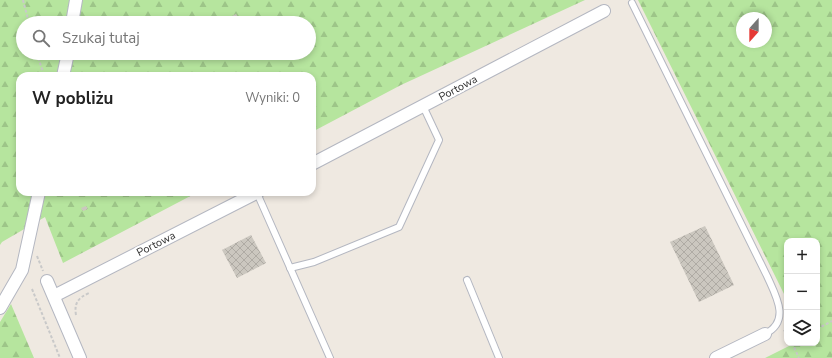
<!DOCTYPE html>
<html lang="pl">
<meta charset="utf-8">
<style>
:root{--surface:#fff;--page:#f6f6f6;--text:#222;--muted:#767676;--line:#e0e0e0}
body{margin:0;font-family:"Nunito Sans",sans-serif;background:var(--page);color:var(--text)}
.controls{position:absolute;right:12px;bottom:12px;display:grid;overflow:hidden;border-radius:8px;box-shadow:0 2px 6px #0003}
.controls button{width:36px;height:36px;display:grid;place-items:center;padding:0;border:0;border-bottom:1px solid var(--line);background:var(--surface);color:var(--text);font:20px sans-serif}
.compass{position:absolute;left:736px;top:12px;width:36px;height:36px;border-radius:50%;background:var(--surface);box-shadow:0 2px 6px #0003;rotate:201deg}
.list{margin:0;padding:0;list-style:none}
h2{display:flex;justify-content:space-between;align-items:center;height:52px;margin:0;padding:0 16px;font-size:17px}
h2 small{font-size:13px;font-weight:400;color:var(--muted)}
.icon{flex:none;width:22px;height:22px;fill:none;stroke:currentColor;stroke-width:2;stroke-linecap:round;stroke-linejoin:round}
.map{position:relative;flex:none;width:832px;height:358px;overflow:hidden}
.search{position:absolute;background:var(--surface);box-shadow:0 2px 6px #0003;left:16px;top:16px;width:300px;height:44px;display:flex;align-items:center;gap:10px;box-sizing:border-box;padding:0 14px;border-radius:22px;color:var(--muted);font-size:15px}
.panel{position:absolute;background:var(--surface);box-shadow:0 2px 6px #0003;left:16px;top:72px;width:300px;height:124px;border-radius:12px}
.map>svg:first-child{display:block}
</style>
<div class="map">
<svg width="832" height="358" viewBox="0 0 832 358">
<defs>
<pattern id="forest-firs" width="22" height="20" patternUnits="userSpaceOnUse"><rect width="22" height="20" fill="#b6e59e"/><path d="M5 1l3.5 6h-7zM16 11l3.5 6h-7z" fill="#9dc588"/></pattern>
<pattern id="building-cross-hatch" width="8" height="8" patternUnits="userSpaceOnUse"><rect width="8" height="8" fill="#cbc7bf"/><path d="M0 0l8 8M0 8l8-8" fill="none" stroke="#afaba4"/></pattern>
</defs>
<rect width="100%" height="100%" fill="#efe9e1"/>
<g fill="url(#forest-firs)" fill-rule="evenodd">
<path d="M0,0H585L401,85L312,132V76H20V192H198L63,263L45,217L2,242L0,245ZM23,23H309V53H23Z"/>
<path d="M638,0H832V358H765L795,343H817V241H787V300ZM742,18H766V42H742Z"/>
<polygon points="11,304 34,358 0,358 0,322"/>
</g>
<g fill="url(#building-cross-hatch)">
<polygon points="236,14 238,17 233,19 232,16"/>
<polygon points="86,206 88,209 83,211 81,208"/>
<polygon points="705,226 734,285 699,302 670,242"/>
<polygon points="251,235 266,263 237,278 222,250"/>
</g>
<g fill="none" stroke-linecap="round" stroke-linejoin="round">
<g stroke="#b4b7c1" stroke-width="8">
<g id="lane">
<path d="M632,3L767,276C776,296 791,321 765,334"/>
<polyline points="257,193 330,358"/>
<polyline points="290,268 314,262 399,227 439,140 423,106"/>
<polyline points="467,280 499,358"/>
</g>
</g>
<g stroke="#b4b7c1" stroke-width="14">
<g id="street">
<polyline points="72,23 76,0"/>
<polyline points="63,76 68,53"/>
<polyline points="312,164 604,11"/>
<polyline points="47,281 80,358"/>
<polyline points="54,296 258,192"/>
<polyline points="0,308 22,270 39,192"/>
<polyline points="716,358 765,334"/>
</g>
</g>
<g stroke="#c9c9c9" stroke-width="2" stroke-dasharray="3 2" stroke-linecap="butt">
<polyline points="23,0 29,23"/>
<polyline points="37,53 44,76"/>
<polyline points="37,256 43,271"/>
<polyline points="32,289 60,358"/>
<path d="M76,315C74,303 78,298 89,293"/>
<polyline points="817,329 832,321"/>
<polyline points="784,330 787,335"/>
<polyline points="792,343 799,358"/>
</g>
<use href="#lane" stroke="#fff" stroke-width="6"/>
<use href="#street" stroke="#fff" stroke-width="12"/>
</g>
<g text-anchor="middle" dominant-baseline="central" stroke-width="4" stroke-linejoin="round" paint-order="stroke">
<g font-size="11" fill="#2e2e2e" stroke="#fff">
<text transform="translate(458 88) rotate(-28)">Portowa</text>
<text transform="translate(156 244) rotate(-27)">Portowa</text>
</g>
</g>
</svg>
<div class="controls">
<button>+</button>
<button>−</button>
<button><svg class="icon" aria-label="layers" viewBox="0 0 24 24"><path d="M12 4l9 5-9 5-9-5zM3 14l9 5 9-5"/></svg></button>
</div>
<svg class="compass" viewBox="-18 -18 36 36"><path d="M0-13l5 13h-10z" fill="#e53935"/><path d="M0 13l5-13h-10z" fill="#767676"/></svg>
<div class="search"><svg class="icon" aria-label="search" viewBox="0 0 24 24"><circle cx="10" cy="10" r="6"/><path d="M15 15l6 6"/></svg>Szukaj tutaj</div>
<section class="panel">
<h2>W pobliżu<small>Wyniki: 0</small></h2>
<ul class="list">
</ul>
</section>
</div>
